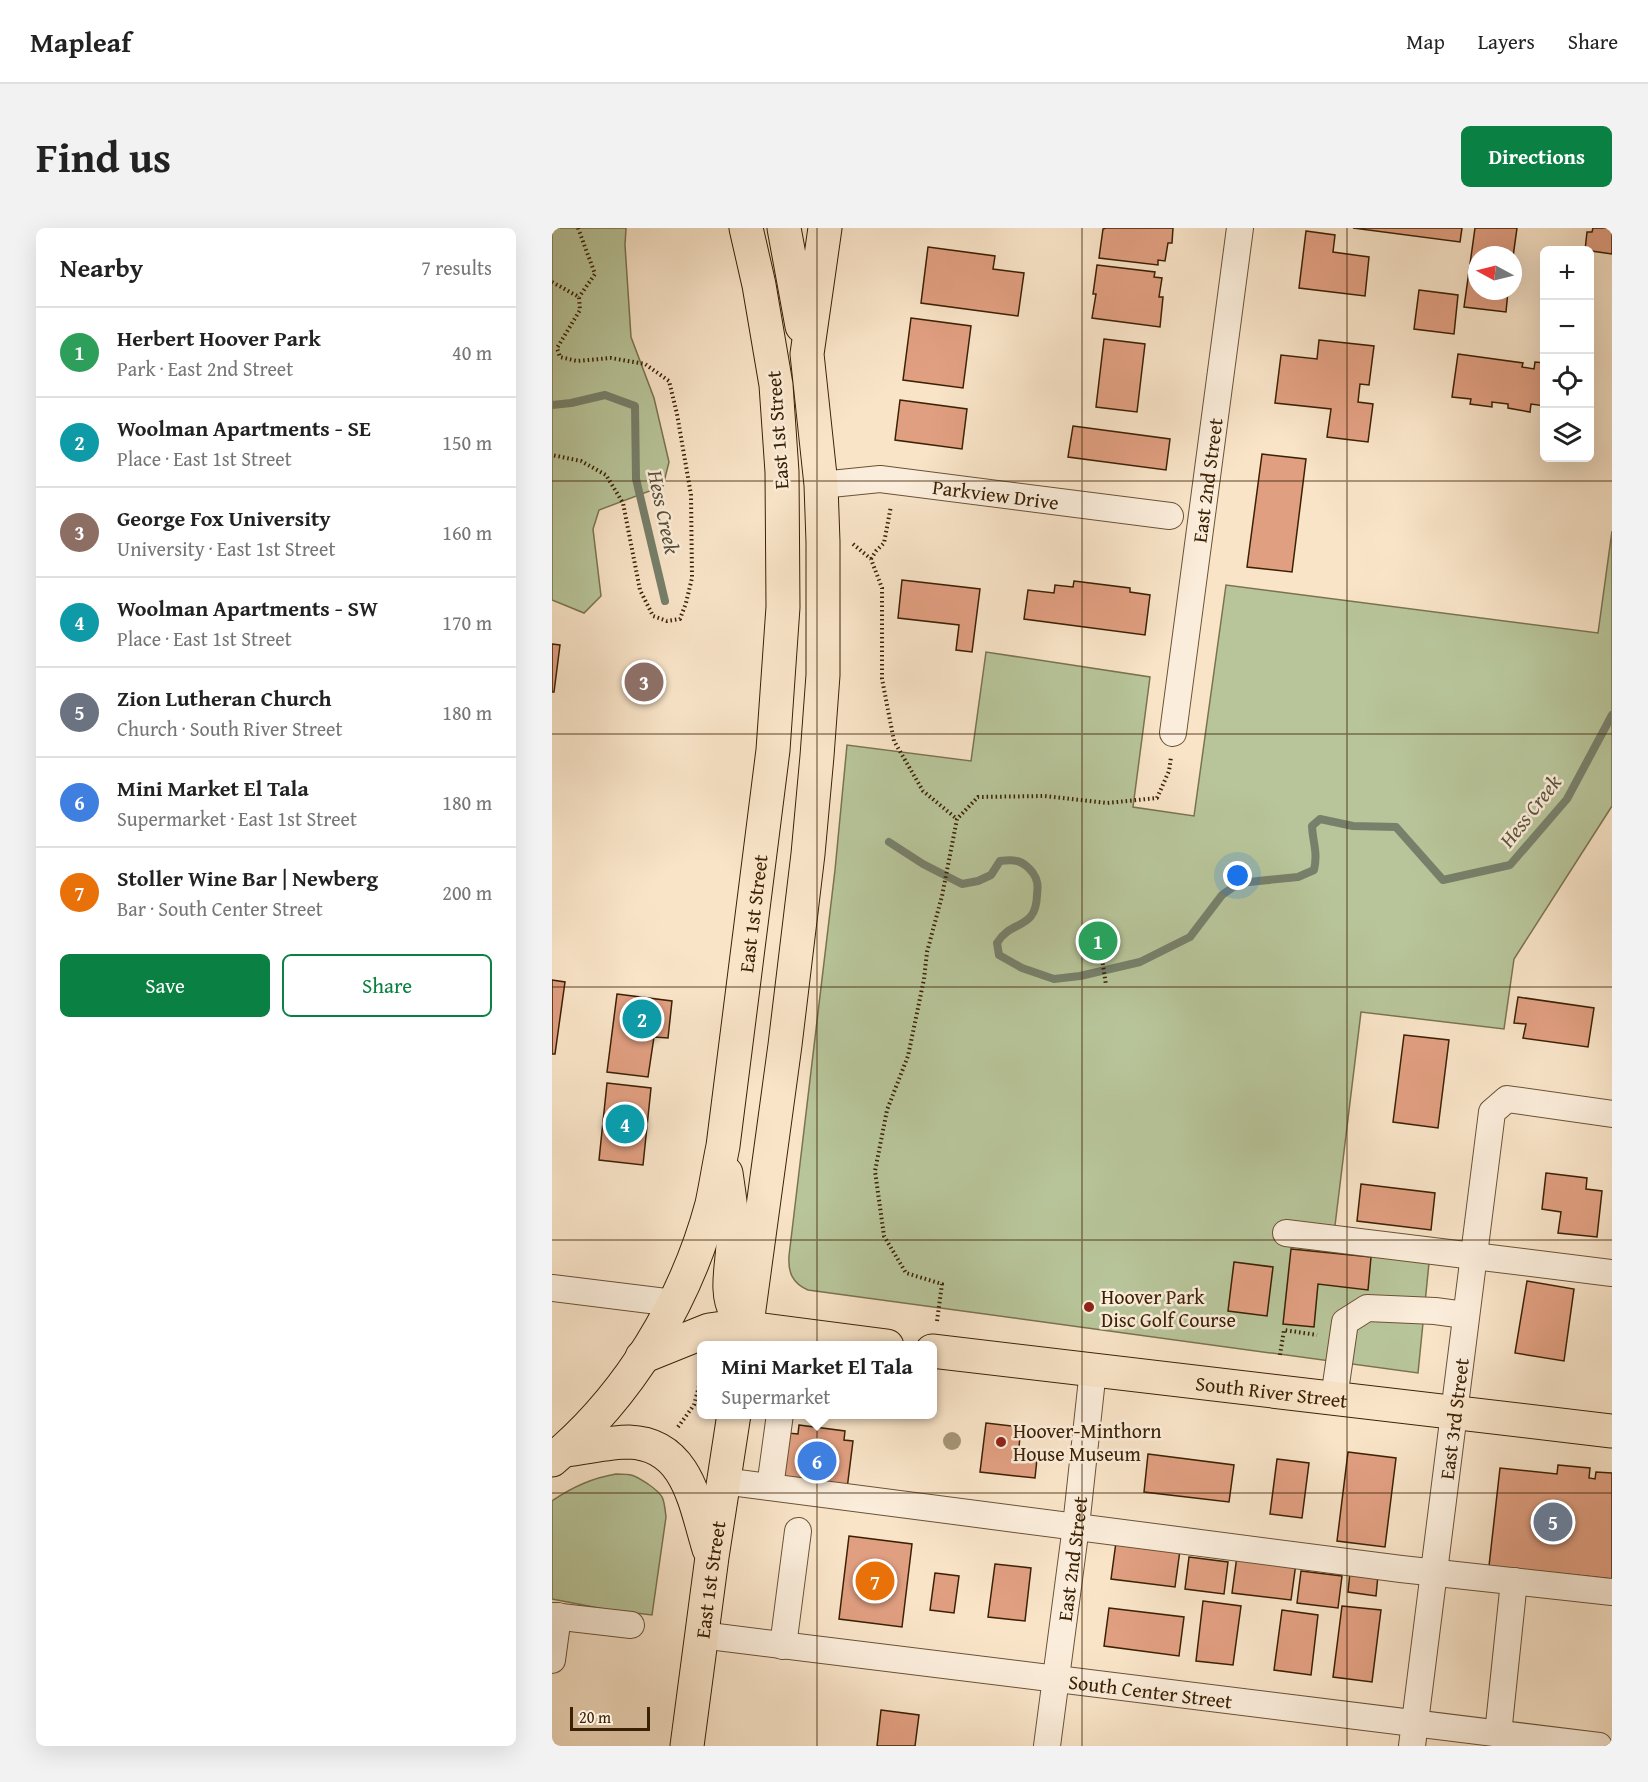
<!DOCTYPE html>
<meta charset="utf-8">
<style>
:root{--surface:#fff;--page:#f2f2f2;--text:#222;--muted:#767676;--line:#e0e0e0;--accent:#0b8043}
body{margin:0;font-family:"Gentium Book Plus",serif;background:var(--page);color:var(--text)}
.controls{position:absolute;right:18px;top:18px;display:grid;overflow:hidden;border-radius:9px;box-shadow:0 6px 24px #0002}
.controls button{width:54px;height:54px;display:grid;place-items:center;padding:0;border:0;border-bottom:2px solid var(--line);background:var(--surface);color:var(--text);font:30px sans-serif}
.compass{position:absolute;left:916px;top:18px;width:54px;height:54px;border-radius:50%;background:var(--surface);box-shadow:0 6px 24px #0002;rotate:277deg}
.scale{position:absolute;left:18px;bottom:15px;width:80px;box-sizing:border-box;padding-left:6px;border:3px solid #3b2104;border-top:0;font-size:16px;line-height:21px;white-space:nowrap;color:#3b2104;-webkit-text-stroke:4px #fbeddb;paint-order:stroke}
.you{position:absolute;left:686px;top:648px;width:21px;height:21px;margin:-15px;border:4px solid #fff;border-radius:50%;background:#1a73e8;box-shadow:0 0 0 9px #1a73e833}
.badge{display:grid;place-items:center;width:39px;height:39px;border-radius:50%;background:var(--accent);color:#fff;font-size:20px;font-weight:700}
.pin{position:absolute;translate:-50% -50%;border:3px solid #fff;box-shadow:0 2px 6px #0006}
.popup{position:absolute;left:145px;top:1113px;width:240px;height:78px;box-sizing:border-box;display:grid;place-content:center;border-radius:9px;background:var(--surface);filter:drop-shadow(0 2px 4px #0005);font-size:20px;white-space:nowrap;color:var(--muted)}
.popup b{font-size:22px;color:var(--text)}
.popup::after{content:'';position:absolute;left:50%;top:100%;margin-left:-12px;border:12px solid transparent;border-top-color:var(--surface)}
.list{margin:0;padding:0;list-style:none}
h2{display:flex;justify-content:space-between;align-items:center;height:78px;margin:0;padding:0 24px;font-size:26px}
h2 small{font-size:20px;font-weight:400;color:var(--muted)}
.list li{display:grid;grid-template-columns:39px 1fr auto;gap:18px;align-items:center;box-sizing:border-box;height:90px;padding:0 24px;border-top:2px solid var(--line)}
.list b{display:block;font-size:22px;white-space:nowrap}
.list p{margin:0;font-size:20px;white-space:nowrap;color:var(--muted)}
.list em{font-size:20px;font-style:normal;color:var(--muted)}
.actions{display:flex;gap:12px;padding:18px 24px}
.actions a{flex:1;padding:14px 0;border:2px solid var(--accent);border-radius:9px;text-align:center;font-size:21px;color:var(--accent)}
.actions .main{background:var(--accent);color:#fff}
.icon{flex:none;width:33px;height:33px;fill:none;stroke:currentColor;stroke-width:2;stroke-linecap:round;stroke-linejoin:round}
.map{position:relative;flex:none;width:1060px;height:1518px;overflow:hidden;border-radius:9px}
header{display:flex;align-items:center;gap:36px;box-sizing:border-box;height:84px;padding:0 30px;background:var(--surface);border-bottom:2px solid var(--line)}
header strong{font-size:28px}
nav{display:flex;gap:33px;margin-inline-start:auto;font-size:21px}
.intro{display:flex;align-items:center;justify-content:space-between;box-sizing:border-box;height:144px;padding:0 36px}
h1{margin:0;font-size:42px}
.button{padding:15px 27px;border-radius:9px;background:var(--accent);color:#fff;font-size:21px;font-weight:700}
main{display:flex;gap:36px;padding:0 36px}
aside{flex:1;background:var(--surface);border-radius:9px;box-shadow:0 6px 24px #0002}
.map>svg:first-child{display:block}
</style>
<header>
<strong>Mapleaf</strong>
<nav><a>Map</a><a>Layers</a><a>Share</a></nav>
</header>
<div class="intro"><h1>Find us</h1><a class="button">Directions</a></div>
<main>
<aside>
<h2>Nearby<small>7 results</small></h2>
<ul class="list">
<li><span class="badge" style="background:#2e9e5b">1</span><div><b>Herbert Hoover Park</b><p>Park · East 2nd Street</p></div><em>40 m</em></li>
<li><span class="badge" style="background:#0f9aa8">2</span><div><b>Woolman Apartments - SE</b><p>Place · East 1st Street</p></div><em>150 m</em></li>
<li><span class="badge" style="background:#8d6e63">3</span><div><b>George Fox University</b><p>University · East 1st Street</p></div><em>160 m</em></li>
<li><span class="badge" style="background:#0f9aa8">4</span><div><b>Woolman Apartments - SW</b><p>Place · East 1st Street</p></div><em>170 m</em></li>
<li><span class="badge" style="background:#6b7280">5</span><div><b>Zion Lutheran Church</b><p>Church · South River Street</p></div><em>180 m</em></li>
<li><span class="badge" style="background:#3f7fe0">6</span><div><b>Mini Market El Tala</b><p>Supermarket · East 1st Street</p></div><em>180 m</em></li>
<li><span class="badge" style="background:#e8710a">7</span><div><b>Stoller Wine Bar | Newberg</b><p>Bar · South Center Street</p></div><em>200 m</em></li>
</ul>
<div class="actions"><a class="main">Save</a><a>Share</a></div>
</aside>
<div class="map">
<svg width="1060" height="1518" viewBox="0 0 1060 1518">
<rect width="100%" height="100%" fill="#f9e4c8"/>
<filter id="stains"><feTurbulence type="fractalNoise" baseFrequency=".00333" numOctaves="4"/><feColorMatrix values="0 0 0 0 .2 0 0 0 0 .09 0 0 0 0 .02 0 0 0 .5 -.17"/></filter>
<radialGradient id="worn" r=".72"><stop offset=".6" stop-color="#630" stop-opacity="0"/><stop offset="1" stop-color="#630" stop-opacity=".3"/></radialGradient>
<g fill="#b8c59a" stroke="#7a734f" stroke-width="1.5">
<polygon points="0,0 74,0 73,17 79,109 102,170 117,234 111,258 47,282 41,301 49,368 32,385 0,372"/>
<path d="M1060,303V578L962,731L952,801L809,784L781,1014L878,1025L866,1145L256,1062C240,1055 236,1044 237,1028L283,642L295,517L419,533L434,424L598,449L581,579L642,588L674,357L1046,405Z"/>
<path d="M64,1246C81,1246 82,1247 96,1256C112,1267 112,1270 114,1289L100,1387L57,1382L0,1371V1273C20,1259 40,1250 64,1246Z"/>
</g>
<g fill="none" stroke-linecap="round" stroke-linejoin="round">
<g stroke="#77806b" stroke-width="8">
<polyline points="0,177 19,175 53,167 83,178 84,251 113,373"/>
<path d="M337,614L371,636L410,656L426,653L439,647L448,633C463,631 471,632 481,645C486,652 486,658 485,667C484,703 459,691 445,715L447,727L470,740L502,751L528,748L588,734L638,709L670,667L687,655L746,649L762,642C766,624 761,616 760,598L768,591L801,598L844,599L891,652L958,637L1015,571L1060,487"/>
</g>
</g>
<g fill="#e19f81" stroke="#3b2104" stroke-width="1.5">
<polygon points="554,0 621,0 620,15 616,15 613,33 606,32 606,37 547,30 551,1"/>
<polygon points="801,0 910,0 908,14"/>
<polygon points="923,0 965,0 961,29 961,27 925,27 925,63 956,63 954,84 912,79"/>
<polygon points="1041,0 1060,0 1060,26 1033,22 1035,4 1040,4"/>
<polygon points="754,3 783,7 781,24 817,29 813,68 747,60"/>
<polygon points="376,19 443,28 441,41 472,45 466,88 369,75"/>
<polygon points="545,37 603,44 602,49 610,50 607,69 611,69 608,99 540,90 544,66 541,66"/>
<polygon points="867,62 906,67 902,106 862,101"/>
<polygon points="359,90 419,98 411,160 351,152"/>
<polygon points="552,111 593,116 585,184 544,179"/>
<polygon points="767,112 822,118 817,157 808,156 806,174 821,176 816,214 775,209 779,181 723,175 729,127 765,131"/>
<polygon points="906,126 971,135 970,139 982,141 983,134 993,135 993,178 979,176 978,184 956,180 956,176 940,174 940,179 918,176 919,171 900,169"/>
<polygon points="348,172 415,181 410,221 343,212"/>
<polygon points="521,198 618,211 614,242 516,229"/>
<polygon points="710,226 754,231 740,344 695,339"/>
<polygon points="350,352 428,361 420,424 404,422 407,397 346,390"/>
<polygon points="522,353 578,360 578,364 598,367 593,407 472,391 476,362 502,365 503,357 521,359"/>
<polygon points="0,416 8,417 2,464 0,464"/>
<polygon points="0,752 13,754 3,826 0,826"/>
<polygon points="65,766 120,773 116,810 102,809 96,849 55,844"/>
<polygon points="966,769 1042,780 1036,819 971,810 974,796 962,795"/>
<polygon points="852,807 897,812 886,900 841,894"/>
<polygon points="55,855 99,860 91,937 47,932"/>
<polygon points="994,945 1035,950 1034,961 1050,963 1045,1009 1006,1005 1009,984 990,981"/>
<polygon points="809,956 883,965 879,1002 805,993"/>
<polygon points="739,1021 819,1029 816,1062 766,1056 762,1099 731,1096"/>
<polygon points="682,1034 721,1039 715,1088 676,1083"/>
<polygon points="975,1053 1022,1061 1012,1133 963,1125"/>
<polygon points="434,1195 469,1199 466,1229 485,1231 483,1250 428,1244"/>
<polygon points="247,1197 293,1203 292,1212 301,1213 295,1261 230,1253 236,1205 246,1206"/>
<polygon points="796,1224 844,1230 833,1319 785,1313"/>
<polygon points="596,1226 682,1237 677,1274 592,1264"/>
<polygon points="725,1231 757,1235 750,1290 718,1286"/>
<polygon points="1006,1237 1038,1240 1037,1250 1043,1251 1044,1244 1060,1245 1060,1351 937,1338 948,1240 1005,1246"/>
<polygon points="297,1308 360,1316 350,1399 287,1391"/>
<polygon points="564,1314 628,1322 623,1359 559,1351"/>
<polygon points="685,1328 744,1335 739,1372 680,1365"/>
<polygon points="637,1329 676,1334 672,1366 633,1361"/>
<polygon points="443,1336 479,1340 473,1393 436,1389"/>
<polygon points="749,1343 790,1348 786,1380 745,1375"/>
<polygon points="798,1344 826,1347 824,1368 796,1364"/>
<polygon points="383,1345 407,1348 402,1385 378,1382"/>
<polygon points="651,1373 689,1378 681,1437 644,1433"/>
<polygon points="790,1378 829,1382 820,1454 781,1449"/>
<polygon points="557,1380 632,1389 627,1428 552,1418"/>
<polygon points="730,1382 766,1387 759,1447 722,1442"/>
<polygon points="329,1482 367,1487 363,1518 325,1518"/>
</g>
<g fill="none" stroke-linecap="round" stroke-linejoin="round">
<g stroke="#6a5235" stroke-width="28">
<g id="minor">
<path id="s1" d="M269,257L328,251L618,288"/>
<path id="s2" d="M621,505L688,0"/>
<polyline points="734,1005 1060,1045"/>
<polyline points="0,1060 122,1075"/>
<polyline points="782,1170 793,1094 815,1080 883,1083 913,1087"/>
<polyline points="171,1253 849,1341 1060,1364"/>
<polyline points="218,1259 228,1186"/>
<polyline points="0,1388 79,1397"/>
<path id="s3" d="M149,1407L1047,1518"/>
<polyline points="231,1418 246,1303"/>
<polyline points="0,1432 6,1388"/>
<polyline points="946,1506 962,1353"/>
<path id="s4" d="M495,1518L524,1298L541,1142"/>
<path id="s5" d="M860,1518L940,884L955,871L1060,886"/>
</g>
</g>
<g stroke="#3b2104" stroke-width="35">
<g id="major">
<polyline points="232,0 250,98"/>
<path d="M174,945C177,965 180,985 181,1005C183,1029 171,1062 184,1084"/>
<polyline points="192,1118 233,817 256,626 265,528 271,447 271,314 269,257 255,126 273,0"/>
<path id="s6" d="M380,1123L1060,1203"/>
<polyline points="90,1129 157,1102 171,1100 195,1100 335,1118"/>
<path d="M12,1222C33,1220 56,1214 77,1214C136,1216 143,1276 157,1321"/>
<path id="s7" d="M0,1232C77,1168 134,1073 160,976C164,957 167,937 171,918L221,522L231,379L230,244L224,157L207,57L194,0"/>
<path id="s8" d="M135,1518L160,1329L182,1186"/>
</g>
</g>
<g stroke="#3b2104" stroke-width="4" stroke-dasharray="1.5 3" stroke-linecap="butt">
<polyline points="26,0 43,46 27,69"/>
<polyline points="0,54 27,69 28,82 5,120 8,129 25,133 59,130 93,136 117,153 125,186 139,267 140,350 134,375 128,391 115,393 101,388 88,362 71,275 54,247 29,233 0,227"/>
<polyline points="301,316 319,331 330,360 330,451 342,513 371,563 405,591"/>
<polyline points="319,331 324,323 332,315 339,278"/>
<polyline points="550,731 554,757"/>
<polyline points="385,1093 390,1056 354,1045 332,1008 323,943 335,882 356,828 372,751 375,724 390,668 405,591 426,569 493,568 555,575 605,570 617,543 619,529"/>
<polyline points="728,1127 732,1102 765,1107"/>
<polyline points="126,1199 142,1177 150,1147"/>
</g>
<use href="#minor" stroke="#fbeddb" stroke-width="26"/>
<use href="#major" stroke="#f9e4c8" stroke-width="33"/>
</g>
<circle fill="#a59475" cx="400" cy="1213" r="9"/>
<path fill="none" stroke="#3b2104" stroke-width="1.5" stroke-opacity="0.55" d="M265,0V1518M530,0V1518M795,0V1518M0,253H1060M0,506H1060M0,759H1060M0,1012H1060M0,1265H1060"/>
<g fill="#8f2418" stroke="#fbeddb" stroke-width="2">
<circle cx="537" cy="1079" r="6"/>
<circle cx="449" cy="1214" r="6"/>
</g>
<g text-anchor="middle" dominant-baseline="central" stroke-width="5" stroke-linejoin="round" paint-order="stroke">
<g font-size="20" fill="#3b2104" stroke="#fbeddb">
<text transform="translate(225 202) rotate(-94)">East 1st Street</text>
<text stroke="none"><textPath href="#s2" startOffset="255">East 2nd Street</textPath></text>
<text stroke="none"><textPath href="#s1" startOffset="176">Parkview Drive</textPath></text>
<text stroke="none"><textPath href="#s7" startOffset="600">East 1st Street</textPath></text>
<text stroke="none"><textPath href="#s6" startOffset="342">South River Street</textPath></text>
<text stroke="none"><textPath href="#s5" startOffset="330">East 3rd Street</textPath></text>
<text stroke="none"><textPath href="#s4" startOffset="189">East 2nd Street</textPath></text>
<text stroke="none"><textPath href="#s8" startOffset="168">East 1st Street</textPath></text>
<text stroke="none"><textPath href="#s3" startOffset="453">South Center Street</textPath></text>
</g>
<g font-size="20" fill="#3b2104" stroke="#fbeddb" text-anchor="start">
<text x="549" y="1068">Hoover Park<tspan x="549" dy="23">Disc Golf Course</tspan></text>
<text x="461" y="1202">Hoover-Minthorn<tspan x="461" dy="23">House Museum</tspan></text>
</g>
<g font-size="21" font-style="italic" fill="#595038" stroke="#fbeddb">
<text transform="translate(112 284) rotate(78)">Hess Creek</text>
<text transform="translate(978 583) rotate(-52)">Hess Creek</text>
</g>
</g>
<rect width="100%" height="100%" filter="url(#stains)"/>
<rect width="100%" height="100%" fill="url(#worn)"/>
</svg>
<div class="controls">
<button>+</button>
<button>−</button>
<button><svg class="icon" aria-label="locate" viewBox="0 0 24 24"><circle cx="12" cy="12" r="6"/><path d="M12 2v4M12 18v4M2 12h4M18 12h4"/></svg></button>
<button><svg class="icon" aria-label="layers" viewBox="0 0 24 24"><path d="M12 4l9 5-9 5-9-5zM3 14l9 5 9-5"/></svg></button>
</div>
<svg class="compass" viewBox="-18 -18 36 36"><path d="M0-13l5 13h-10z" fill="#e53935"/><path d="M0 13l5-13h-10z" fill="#767676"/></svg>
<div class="scale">20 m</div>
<div class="you"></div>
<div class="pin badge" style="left:546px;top:713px;background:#2e9e5b">1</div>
<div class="pin badge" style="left:90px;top:791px;background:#0f9aa8">2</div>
<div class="pin badge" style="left:92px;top:454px;background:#8d6e63">3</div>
<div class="pin badge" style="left:73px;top:896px;background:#0f9aa8">4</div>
<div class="pin badge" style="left:1001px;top:1294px;background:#6b7280">5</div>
<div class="pin badge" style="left:265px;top:1233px;background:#3f7fe0">6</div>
<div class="popup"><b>Mini Market El Tala</b>Supermarket</div>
<div class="pin badge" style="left:323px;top:1353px;background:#e8710a">7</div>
</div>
</main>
